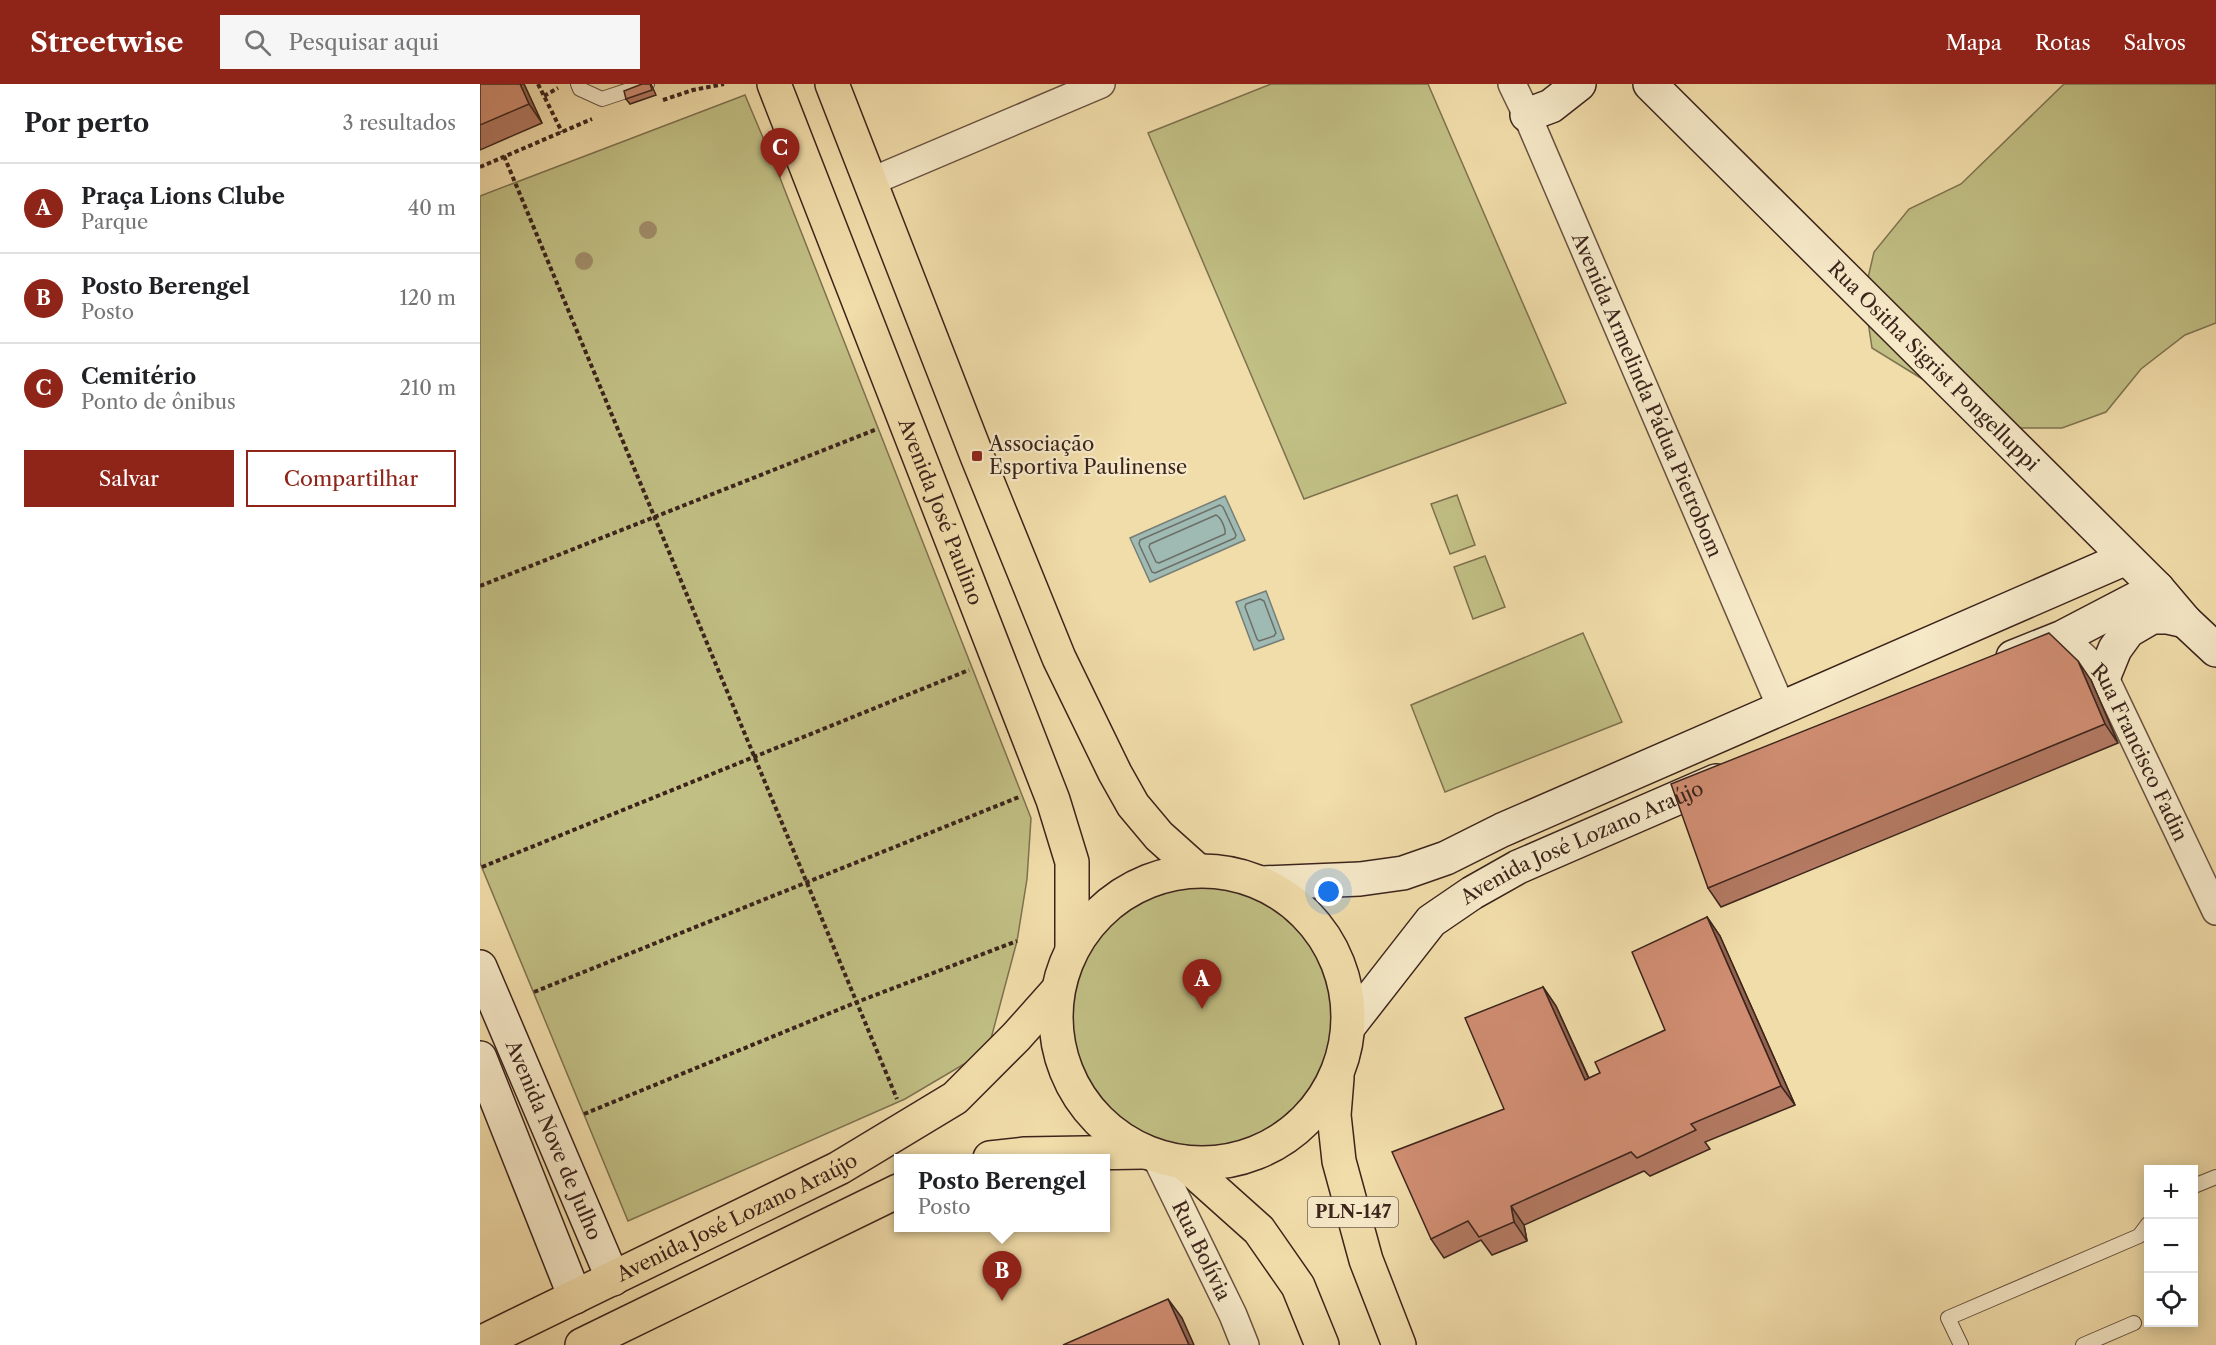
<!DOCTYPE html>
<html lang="pt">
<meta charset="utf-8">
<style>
:root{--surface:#fff;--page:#f6f6f6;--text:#202124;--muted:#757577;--line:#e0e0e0;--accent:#8f2418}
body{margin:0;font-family:"Libre Caslon Text",serif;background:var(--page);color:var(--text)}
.controls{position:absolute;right:18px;bottom:18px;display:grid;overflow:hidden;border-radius:0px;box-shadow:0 3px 15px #0003}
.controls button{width:54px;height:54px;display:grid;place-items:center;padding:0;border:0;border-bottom:2px solid var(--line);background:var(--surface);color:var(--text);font:30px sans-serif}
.you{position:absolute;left:849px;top:808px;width:21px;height:21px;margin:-15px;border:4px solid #fff;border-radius:50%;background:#1a73e8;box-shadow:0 0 0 9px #1a73e833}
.badge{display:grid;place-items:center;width:39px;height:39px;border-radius:50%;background:var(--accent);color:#fff;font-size:20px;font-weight:700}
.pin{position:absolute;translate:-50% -50px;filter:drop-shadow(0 2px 3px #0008)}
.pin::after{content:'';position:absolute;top:32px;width:21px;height:18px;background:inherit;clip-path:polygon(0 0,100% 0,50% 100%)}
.popup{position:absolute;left:414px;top:1070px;width:216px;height:78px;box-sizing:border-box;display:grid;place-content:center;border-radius:0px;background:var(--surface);filter:drop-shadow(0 2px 4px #0005);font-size:20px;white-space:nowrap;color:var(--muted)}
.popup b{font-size:22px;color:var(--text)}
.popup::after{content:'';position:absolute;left:50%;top:100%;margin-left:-12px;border:12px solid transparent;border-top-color:var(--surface)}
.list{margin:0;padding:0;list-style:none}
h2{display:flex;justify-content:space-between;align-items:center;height:78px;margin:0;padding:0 24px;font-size:26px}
h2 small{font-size:20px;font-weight:400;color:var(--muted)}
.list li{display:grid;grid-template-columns:39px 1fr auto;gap:18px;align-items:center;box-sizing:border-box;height:90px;padding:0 24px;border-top:2px solid var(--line)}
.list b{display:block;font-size:22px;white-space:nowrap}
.list p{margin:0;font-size:20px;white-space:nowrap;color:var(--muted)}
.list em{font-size:20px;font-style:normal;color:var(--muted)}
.actions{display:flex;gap:12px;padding:18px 24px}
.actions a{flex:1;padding:14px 0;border:2px solid var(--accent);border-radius:0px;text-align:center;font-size:21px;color:var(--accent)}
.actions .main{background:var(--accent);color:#fff}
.icon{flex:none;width:33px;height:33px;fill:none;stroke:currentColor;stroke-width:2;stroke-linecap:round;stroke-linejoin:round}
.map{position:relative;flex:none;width:1736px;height:1261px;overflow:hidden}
header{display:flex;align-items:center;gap:36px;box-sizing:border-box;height:84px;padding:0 30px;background:var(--accent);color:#fff}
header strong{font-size:28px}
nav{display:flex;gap:33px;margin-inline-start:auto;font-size:21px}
.search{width:420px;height:54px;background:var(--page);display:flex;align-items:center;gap:15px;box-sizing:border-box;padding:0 21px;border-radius:0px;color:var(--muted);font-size:22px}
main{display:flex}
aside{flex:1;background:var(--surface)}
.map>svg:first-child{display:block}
</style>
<header>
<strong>Streetwise</strong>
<div class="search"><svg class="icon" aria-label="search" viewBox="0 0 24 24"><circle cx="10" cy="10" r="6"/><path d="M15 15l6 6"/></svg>Pesquisar aqui</div>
<nav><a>Mapa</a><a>Rotas</a><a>Salvos</a></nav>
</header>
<main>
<aside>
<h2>Por perto<small>3 resultados</small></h2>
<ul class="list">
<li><span class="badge">A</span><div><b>Praça Lions Clube</b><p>Parque</p></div><em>40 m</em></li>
<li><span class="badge">B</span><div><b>Posto Berengel</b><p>Posto</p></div><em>120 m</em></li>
<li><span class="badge">C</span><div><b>Cemitério</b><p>Ponto de ônibus</p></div><em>210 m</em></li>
</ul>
<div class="actions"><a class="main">Salvar</a><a>Compartilhar</a></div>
</aside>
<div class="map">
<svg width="1736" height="1261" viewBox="0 0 1736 1261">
<rect width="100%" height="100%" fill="#f1ddaa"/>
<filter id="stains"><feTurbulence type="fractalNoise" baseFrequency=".00333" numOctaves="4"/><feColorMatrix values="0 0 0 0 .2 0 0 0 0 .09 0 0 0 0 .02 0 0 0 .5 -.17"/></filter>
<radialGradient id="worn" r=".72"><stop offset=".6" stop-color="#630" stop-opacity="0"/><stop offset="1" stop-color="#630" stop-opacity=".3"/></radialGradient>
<g fill="#c1bf84" stroke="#7e7250" stroke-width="1.5">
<polygon points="791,0 948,0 1086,319 824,415 668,49"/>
<polygon points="1584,0 1736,0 1736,239 1705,251 1661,285 1626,328 1582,344 1530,344 1478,317 1392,264 1384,211 1394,168 1429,125 1481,100"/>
<polygon points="265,11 300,94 551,734 547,795 537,857 508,966 425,1015 148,1137 0,779 0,112"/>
<polygon points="977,411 995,461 970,470 951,420"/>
<polygon points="1005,472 1025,523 993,535 974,483"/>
<polygon points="1103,549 1142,638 965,708 931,621"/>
<circle cx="722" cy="932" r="136"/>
</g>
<g fill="#9ebab3" stroke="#777e77" stroke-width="1.5">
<polygon points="745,412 765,456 670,498 650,454"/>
<polygon points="786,507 804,555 774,566 756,518"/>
</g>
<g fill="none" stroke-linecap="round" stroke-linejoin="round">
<g stroke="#6d6f68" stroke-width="1.5">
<polygon points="740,421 743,423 756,451 755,454 675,489 672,488 659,460 660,456"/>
<path d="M736,431C741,433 746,445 745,450L679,479L676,478L669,463L670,460Z"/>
<polygon points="780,515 784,517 796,549 794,552 779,557 777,555 765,523 766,520"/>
</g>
<g stroke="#695240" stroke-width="16">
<g id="lane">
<polyline points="98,0 100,5 122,15 167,0"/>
<polyline points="1714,1102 1736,1093"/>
<polyline points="1481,1261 1468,1234 1659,1152 1668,1140"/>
<polyline points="1603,1261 1654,1239"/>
</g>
</g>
<g stroke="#695240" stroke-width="30">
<g id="street">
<path id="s1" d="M1032,0L1047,31L1301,623"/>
<polyline points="390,98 621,0"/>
<path id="s2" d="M1583,553L1624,592L1736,827"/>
<path id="s3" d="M676,1073L753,1231L765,1261"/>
</g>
</g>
<g stroke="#3c241c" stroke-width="36">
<g id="secondary">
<path id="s4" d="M1170,0L1677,504L1705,537L1736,566"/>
<polyline points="1047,31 1071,22 1099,0"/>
<polyline points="1533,573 1583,553 1677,504"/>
<polyline points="1624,592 1635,565 1648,547 1672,533 1687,533 1705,537"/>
<polyline points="783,799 880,795 923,789 966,774 1022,746 1646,474"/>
<path id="s5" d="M0,883L133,1195"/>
<path id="s6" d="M869,942L951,837L992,809L1038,783L1236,697"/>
<polyline points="0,974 95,1213"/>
</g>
</g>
<g stroke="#3c241c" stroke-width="36">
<g id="primary">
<path id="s7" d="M294,0L573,716L592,778V862"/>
<polyline points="352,0 497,372 579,574 635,689 653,721 679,752 717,786"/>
<circle cx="722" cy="933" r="146"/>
<polyline points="857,994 854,1031 859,1077 886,1176 919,1261"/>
<polyline points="510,1074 545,1070 664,1068"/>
<polyline points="703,1078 779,1146 818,1202 842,1261"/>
<path id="s8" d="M0,1259L359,1084L475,1014L536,953L577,907"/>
<polyline points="102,1261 418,1107"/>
</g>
</g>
<g stroke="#3c241c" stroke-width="4" stroke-dasharray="4.5 3" stroke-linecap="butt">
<polyline points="58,0 82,48"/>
<polyline points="64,12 78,4"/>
<polyline points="183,16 213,6 244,0"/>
<polyline points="24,72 417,1015"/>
<polyline points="0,83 112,35"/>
<polyline points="0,502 397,345"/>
<polyline points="2,783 489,586"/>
<polyline points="54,908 539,713"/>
<polyline points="104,1030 377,918 537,857"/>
</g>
<use href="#lane" stroke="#f6e9c8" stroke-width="14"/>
<use href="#street" stroke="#f6e9c8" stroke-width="27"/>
<use href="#secondary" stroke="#f6e9c8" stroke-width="33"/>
<use href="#primary" stroke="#f1ddaa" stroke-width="33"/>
</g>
<g fill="#a08d6a">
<circle cx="168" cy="146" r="9"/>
<circle cx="104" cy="177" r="9"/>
</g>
<g fill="#b37962" stroke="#3c241c" stroke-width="1.5">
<polygon points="0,0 44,0 62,39 0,66"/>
<polygon points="162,0 171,0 176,11 150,20 146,15"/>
<polygon points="1611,596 1638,659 1241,823 1228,804"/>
<polygon points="1227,833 1240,852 1315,1021 1225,1058 1230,1065 1170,1092 1164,1087 1044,1141 1047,1157 1012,1171 1001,1156 964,1174 951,1155 1024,1025 1063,903 1076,922 1109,994 1120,989 1185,946"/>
</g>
<g fill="#926350" stroke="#3c241c" stroke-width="1.5">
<polygon points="40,0 44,0 62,39 49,20"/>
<polygon points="1598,577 1611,596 1638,659 1625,640"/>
<polygon points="1227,833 1240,852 1315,1021 1301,1002"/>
<polygon points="1063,903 1076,922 1118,1015 1105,996"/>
<polygon points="1031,1122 1044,1141 1047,1157 1034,1138"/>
<polygon points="688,1215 702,1234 714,1261 709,1261"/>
</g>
<g fill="#d08d72" stroke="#3c241c" stroke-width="1.5">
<polygon points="0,0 40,0 49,20 0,41"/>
<polygon points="162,0 170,0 172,6 146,15 144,7"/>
<polygon points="1569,549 1598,577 1625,640 1228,804 1191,700"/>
<polygon points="1227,833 1301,1002 1211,1040 1216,1046 1157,1074 1151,1068 1031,1122 1034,1138 999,1153 988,1137 951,1155 912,1068 1024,1025 985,934 1063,903 1105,996 1120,989 1115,978 1185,946 1152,868"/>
<polygon points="688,1215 709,1261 583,1261"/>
</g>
<rect fill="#8f2418" stroke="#f6e9c8" stroke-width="2" x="491" y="366" width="12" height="12" rx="3"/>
<g text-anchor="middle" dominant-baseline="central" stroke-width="4.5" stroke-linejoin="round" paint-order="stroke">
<rect fill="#f6e9c8" stroke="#745f50" stroke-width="1.5" x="828" y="1113" width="90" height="30" rx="4.5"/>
<g font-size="18" font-weight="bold" fill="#3c241c">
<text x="873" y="1128">PLN-147</text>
</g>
<g font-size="20" fill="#3c241c" stroke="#f6e9c8">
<text stroke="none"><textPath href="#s4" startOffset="400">Rua Ositha Sigrist Pongelluppi</textPath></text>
<text stroke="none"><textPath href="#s1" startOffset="339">Avenida Armelinda Pádua Pietrobom</textPath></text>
<text stroke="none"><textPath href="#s7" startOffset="459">Avenida José Paulino</textPath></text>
<text stroke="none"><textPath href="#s2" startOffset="141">Rua Francisco Fadin</textPath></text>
<text stroke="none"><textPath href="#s6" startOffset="304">Avenida José Lozano Araújo</textPath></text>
<text stroke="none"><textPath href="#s5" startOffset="188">Avenida Nove de Julho</textPath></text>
<text stroke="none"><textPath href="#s8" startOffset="286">Avenida José Lozano Araújo</textPath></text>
<text stroke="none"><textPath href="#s3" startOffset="104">Rua Bolívia</textPath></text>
</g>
<g font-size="20" fill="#3c241c" stroke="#f6e9c8" text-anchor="start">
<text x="509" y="360">Associação<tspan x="509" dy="23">Esportiva Paulinense</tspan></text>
</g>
</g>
<rect width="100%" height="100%" filter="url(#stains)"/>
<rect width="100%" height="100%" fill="url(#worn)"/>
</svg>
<div class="controls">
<button>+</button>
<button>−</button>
<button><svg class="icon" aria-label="locate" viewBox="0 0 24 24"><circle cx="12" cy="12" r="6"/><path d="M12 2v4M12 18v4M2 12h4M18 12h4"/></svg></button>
</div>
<div class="you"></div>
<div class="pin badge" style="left:722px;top:925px">A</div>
<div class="pin badge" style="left:522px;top:1217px">B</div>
<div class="popup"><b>Posto Berengel</b>Posto</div>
<div class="pin badge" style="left:300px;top:94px">C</div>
</div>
</main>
